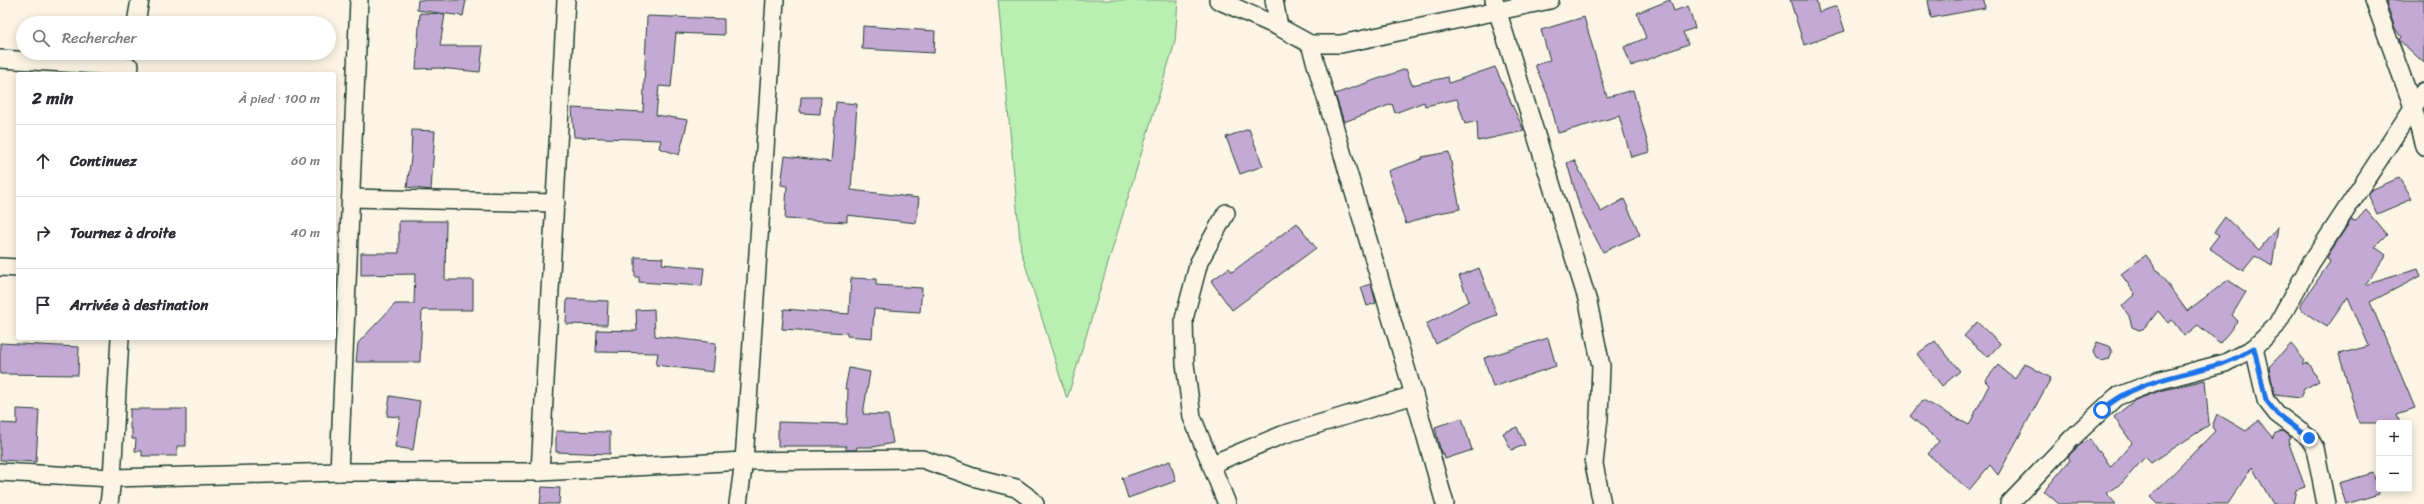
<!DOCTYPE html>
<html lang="fr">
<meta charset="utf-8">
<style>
:root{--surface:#fff;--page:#f7f7f7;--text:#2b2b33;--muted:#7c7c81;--line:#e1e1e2}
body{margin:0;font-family:Sriracha,sans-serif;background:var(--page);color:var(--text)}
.controls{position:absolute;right:12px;bottom:12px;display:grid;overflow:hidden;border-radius:4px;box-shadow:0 2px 10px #0003}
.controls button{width:36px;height:36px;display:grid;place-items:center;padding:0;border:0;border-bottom:1px solid var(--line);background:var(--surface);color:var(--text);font:20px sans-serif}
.stop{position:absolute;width:12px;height:12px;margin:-9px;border:3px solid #1a73e8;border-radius:50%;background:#fff}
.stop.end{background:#1a73e8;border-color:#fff;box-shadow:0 1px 4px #0008}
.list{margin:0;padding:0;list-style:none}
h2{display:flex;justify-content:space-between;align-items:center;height:52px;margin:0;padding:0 16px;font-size:17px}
h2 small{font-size:13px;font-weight:400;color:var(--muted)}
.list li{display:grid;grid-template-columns:26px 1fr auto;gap:12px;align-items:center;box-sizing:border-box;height:72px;padding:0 16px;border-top:1px solid var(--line)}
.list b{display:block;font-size:15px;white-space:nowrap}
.list em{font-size:13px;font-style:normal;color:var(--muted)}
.icon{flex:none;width:22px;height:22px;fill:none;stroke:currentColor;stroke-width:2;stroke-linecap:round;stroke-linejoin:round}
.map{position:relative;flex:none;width:2424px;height:504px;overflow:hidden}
.search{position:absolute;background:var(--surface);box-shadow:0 2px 10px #0003;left:16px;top:16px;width:320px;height:44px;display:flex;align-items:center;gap:10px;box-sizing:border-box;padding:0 14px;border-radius:22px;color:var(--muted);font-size:15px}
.panel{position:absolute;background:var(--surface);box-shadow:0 2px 10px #0003;left:16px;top:72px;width:320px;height:268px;border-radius:4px}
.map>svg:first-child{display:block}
</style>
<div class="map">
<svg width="2424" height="504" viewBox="0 0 2424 504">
<rect width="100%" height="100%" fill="#fcf5e5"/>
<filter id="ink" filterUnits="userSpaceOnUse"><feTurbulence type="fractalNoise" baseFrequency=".025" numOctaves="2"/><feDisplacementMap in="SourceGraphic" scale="8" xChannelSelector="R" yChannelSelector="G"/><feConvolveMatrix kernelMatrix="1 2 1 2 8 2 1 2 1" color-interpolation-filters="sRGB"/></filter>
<g filter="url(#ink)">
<polygon fill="#b9efb1" stroke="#6c9672" points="998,0 1178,0 1175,42 1067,399 1021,251"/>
<g fill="#c5a9d5" stroke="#1f3d34">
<polygon points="418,0 466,0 463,16 417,10"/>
<polygon points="1670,0 1674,11 1688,6 1695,28 1683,32 1688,44 1631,66 1624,47 1646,38 1637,13"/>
<polygon points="1790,0 1816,0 1819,12 1837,6 1845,31 1804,45"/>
<polygon points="1928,0 1984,0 1985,8 1931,18"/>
<polygon points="2389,0 2424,0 2424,63 2399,40 2401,37 2395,28 2386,2"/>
<polygon points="420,13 445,14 440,46 483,46 480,72 439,68 416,69"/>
<polygon points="647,16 724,19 724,35 676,33 671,87 659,86 656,115 688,120 679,155 659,148 661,140 574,137 572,108 643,112"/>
<polygon points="1584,17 1607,97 1633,90 1650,152 1631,157 1619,116 1558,133 1549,98 1535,65 1550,60 1541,30"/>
<polygon points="863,26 935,31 934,53 862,49"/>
<polygon points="1495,67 1524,131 1478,141 1477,121 1465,124 1457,99 1425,106 1424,102 1395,113 1392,104 1344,122 1335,94 1406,69 1412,85 1448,77 1449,83"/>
<polygon points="801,97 821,97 820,114 800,113"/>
<polygon points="836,102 857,104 851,190 919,198 916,223 847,215 847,222 785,219 787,186 781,185 785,156 831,162"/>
<polygon points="1249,129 1263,166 1240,174 1226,137"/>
<polygon points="412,130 435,131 431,190 407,187 411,157"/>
<polygon points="1449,152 1460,209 1434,214 1406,224 1388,171 1422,159 1422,157"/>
<polygon points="1574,160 1601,212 1624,199 1640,235 1603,252 1580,208 1567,163"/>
<polygon points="2399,178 2412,199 2377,214 2368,194 2371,190"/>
<polygon points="2366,210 2387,235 2375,247 2386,255 2365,285 2418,269 2421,276 2370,302 2415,408 2397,414 2400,423 2359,423 2339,354 2369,346 2348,297 2327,327 2301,310 2301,304 2330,262 2327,257 2351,220 2356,221"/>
<polygon points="2225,217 2259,250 2278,226 2272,266 2255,256 2243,271 2209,248 2219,235 2214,232"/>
<polygon points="399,221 446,221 445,280 473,280 473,310 422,310 420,362 356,362 358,343 395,304 414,304 415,274 361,275 361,253 399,253"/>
<polygon points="1297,223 1316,248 1232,310 1211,281 1229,268 1232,272"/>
<polygon points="2146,255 2187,311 2228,280 2246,292 2232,315 2238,321 2220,343 2198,325 2184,336 2172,320 2168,323 2158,311 2145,328 2139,330 2132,327 2129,316 2122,306 2135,294 2121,274"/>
<polygon points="635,257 663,258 662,264 704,268 702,286 639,282 639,277 635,277"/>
<polygon points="1479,268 1497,315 1472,324 1436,344 1426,324 1469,301 1459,276"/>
<polygon points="851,278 876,279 876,285 922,288 920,312 874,309 872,338 847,336 847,333 782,329 784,309 849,314"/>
<polygon points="1371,284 1376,303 1367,306 1361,287"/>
<polygon points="567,299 608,301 607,325 566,324"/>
<polygon points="654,309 655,336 716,343 713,372 656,365 658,353 596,352 597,330 637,331 636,310"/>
<polygon points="1977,322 2000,344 1988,357 1964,336"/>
<polygon points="1548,338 1556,366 1493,387 1484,358"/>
<polygon points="1935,341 1960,371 1942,386 1917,354"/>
<polygon points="2097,342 2109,346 2112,352 2109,359 2102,361 2096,358 2093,352"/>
<polygon points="0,343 79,347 78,375 0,374"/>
<polygon points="2291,344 2305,361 2302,365 2309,363 2319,381 2304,389 2300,398 2275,395 2269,367"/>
<polygon points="2024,363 2051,378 1998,475 1990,465 1969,490 1928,454 1939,441 1910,416 1923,400 1969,425 1989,385 1985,381 1998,365 2015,379"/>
<polygon points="849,368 870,372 863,414 888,415 893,443 873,447 857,447 856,450 846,450 846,446 778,446 778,422 847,424 848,389 845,389"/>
<polygon points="2205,380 2209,425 2151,463 2145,457 2122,483 2106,493 2116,504 2059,504 2044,491 2070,460 2068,456 2080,445 2090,439 2098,452 2100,451 2111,467 2132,443 2114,417 2135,400 2160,391"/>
<polygon points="390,396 420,401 413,450 395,447 400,417 387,416"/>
<polygon points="17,409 39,410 36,462 0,460 0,423 17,424"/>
<polygon points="130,409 186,409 186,446 177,446 177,456 142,456 142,451 135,451 136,439 132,439 132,429 130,429"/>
<polygon points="2217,414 2246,431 2258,421 2273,438 2274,434 2283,431 2291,437 2288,441 2305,487 2296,490 2293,504 2273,504 2252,467 2228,504 2157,504 2150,497 2215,431 2212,427"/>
<polygon points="1462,418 1472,450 1445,459 1443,452 1441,453 1435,427"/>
<polygon points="1517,427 1525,445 1511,450 1503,433"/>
<polygon points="556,431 610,432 610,454 556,452"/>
<polygon points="1170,461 1176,481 1128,498 1122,478"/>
<polygon points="2373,473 2379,494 2346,504 2339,483"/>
<polygon points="542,487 560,488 559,504 540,504"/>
</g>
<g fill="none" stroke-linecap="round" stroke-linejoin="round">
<g stroke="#1f3d34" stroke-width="20">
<g id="minor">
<polyline points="1218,0 1279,27 1310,44 1341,44 1550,0"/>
<polyline points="1274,0 1279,27"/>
<polyline points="1494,0 1588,302 1601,366 1599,417 1594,464 1602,504"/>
<polyline points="2374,0 2413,107 2424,146"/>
<polyline points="136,23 140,0"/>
<polyline points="1310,44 1414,395 1445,504"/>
<polyline points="0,59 130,67"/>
<polyline points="351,198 556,203"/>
<polyline points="1226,213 1199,262 1184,319 1185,364 1192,417 1227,504"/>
<polyline points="0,267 18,268"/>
<polyline points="2254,348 2266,400 2277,414 2309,438 2315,448 2326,504"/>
<polyline points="1212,464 1282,435 1414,395"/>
<polyline points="0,472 112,478 339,472 540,472 744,461 922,459 973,477 1016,488 1031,499 1035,504"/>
<polyline points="339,472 359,0"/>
<polyline points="540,472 566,0"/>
<polyline points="109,504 112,478 120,338"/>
<polyline points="738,504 744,461 775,0"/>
<polyline points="2009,504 2072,438 2116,397 2157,381 2225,363 2254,348 2276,326 2311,263 2424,91"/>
</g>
</g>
<use href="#minor" stroke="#fcf5e5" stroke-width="17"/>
</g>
</g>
<g fill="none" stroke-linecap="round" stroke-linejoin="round" filter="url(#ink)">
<path stroke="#1a73e8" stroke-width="5" d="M2102,410C2136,380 2181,376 2224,363C2234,360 2244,353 2254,348L2266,400L2277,414L2309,438"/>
</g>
</svg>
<div class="controls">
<button>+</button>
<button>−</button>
</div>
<div class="stop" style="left:2102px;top:410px"></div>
<div class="stop end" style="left:2309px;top:438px"></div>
<div class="search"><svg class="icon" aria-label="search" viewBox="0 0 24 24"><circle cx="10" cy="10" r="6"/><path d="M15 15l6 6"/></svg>Rechercher</div>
<section class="panel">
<h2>2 min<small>À pied · 100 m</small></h2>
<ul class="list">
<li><svg class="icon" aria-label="ahead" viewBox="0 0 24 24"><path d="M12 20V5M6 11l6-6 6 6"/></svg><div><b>Continuez</b></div><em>60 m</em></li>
<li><svg class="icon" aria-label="right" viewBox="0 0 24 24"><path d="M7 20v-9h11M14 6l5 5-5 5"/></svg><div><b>Tournez à droite</b></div><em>40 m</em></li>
<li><svg class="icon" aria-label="arrive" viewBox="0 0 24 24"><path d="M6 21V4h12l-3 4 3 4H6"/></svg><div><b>Arrivée à destination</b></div></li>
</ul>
</section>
</div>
